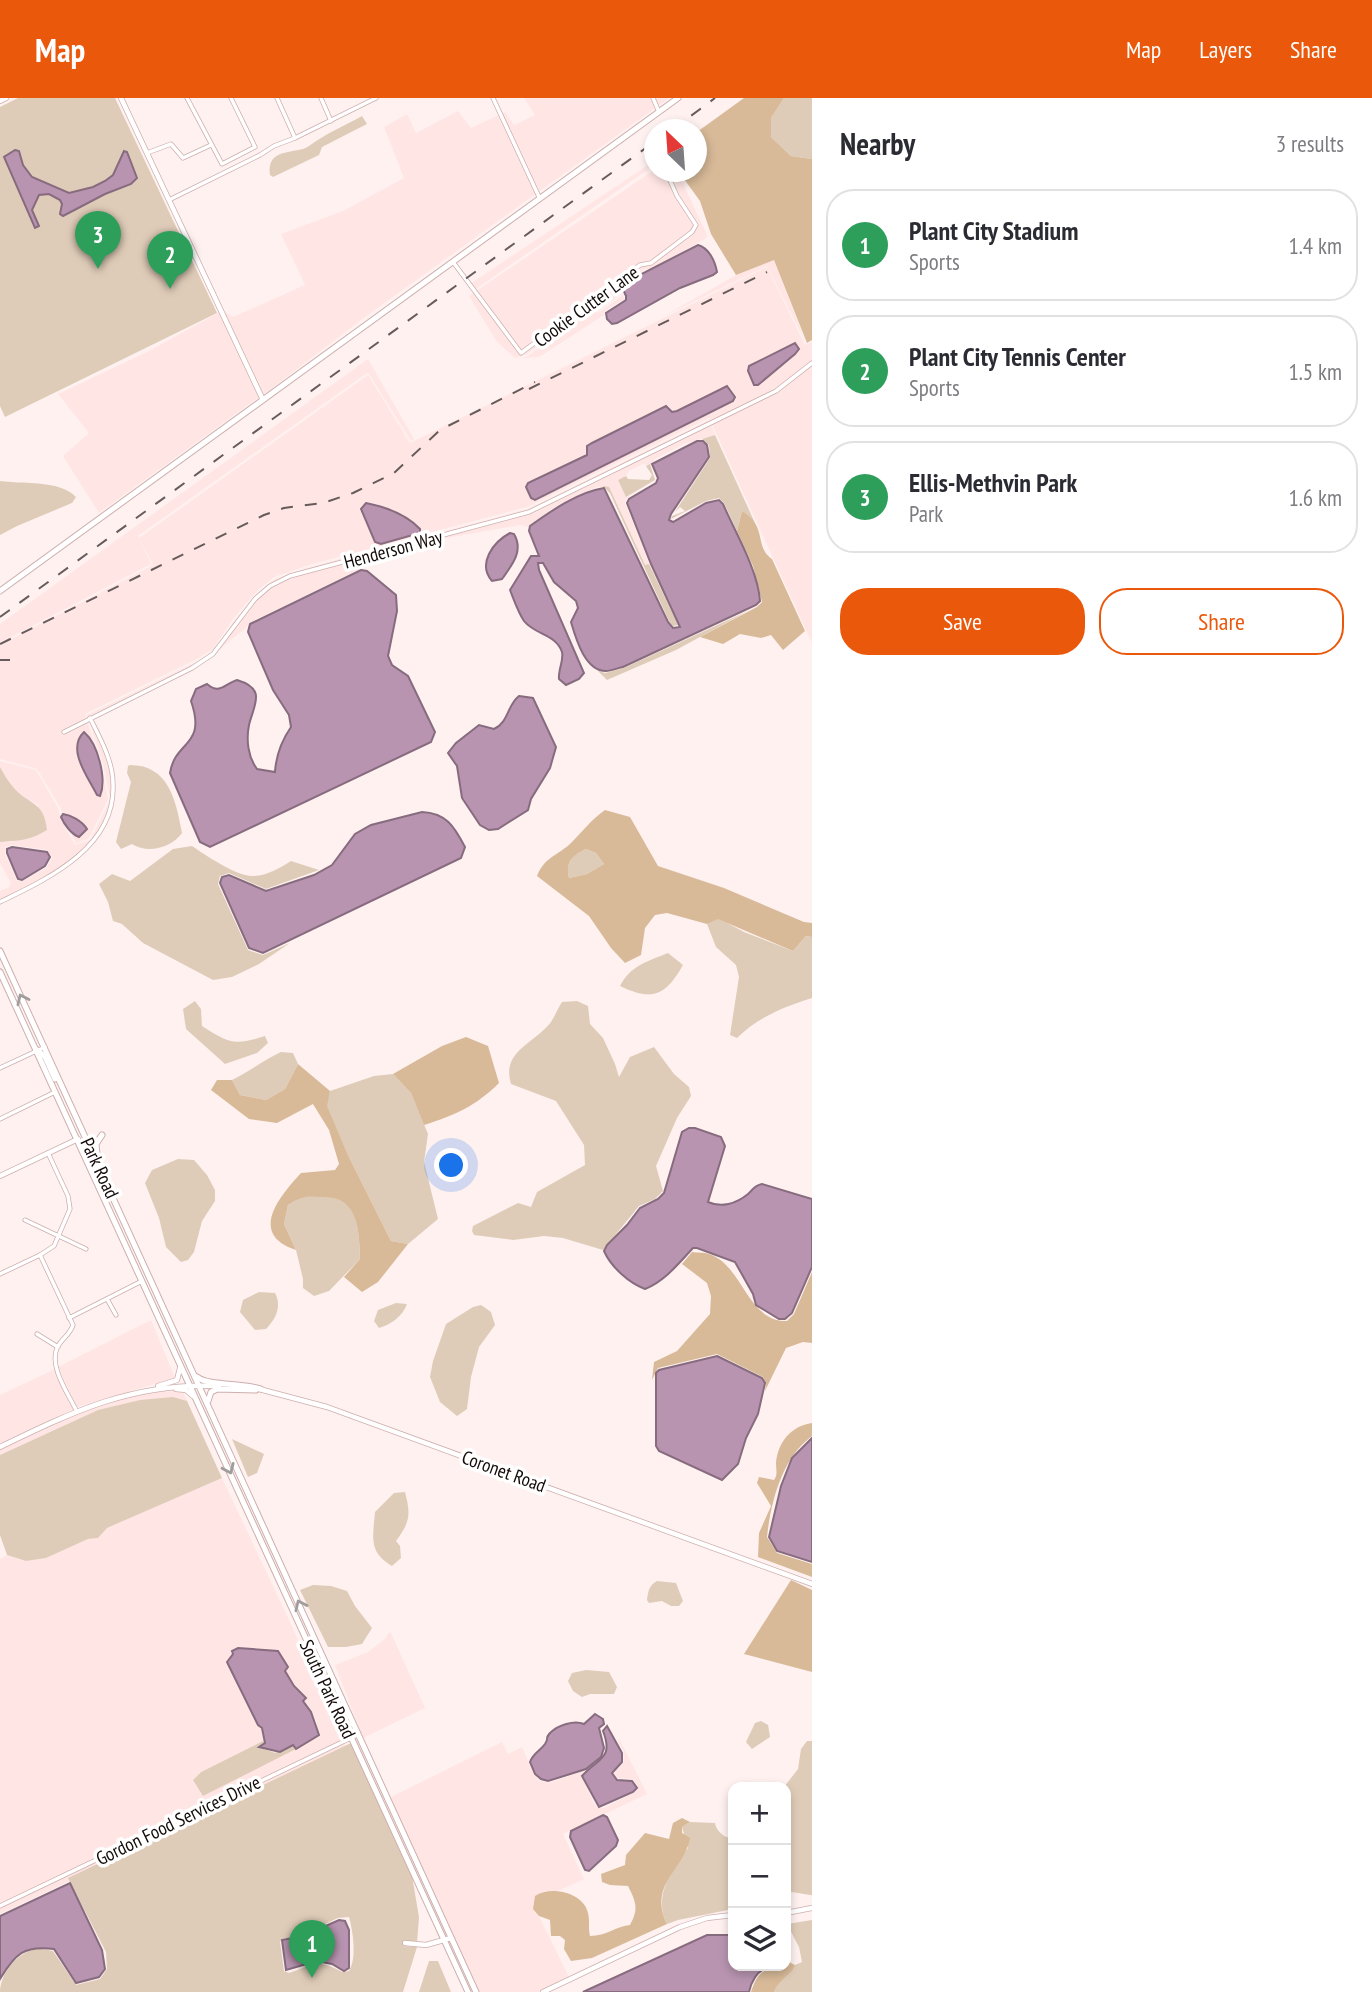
<!DOCTYPE html>
<meta charset="utf-8">
<style>
:root{--surface:#fff;--page:#f2f2f3;--text:#2b2b33;--muted:#7c7c81;--line:#e1e1e2;--accent:#ea580c}
body{margin:0;font-family:"PT Sans Narrow",sans-serif;background:var(--page);color:var(--text)}
.controls{position:absolute;right:21px;bottom:21px;display:grid;overflow:hidden;border-radius:14px;box-shadow:0 4px 10px #0003}
.controls button{width:63px;height:63px;display:grid;place-items:center;padding:0;border:0;border-bottom:2px solid var(--line);background:var(--surface);color:var(--text);font:35px sans-serif}
.compass{position:absolute;left:644px;top:21px;width:63px;height:63px;border-radius:50%;background:var(--surface);box-shadow:0 4px 10px #0003;rotate:335deg}
.you{position:absolute;left:452px;top:1068px;width:24px;height:24px;margin:-18px;border:5px solid #fff;border-radius:50%;background:#1a73e8;box-shadow:0 0 0 10px #1a73e833}
.badge{display:grid;place-items:center;width:46px;height:46px;border-radius:50%;background:var(--accent);color:#fff;font-size:23px;font-weight:700}
.pin{position:absolute;translate:-50% -58px;filter:drop-shadow(0 2px 4px #0008)}
.pin::after{content:'';position:absolute;top:37px;width:24px;height:21px;background:inherit;clip-path:polygon(0 0,100% 0,50% 100%)}
.list{margin:0;padding:0;list-style:none}
h2{display:flex;justify-content:space-between;align-items:center;height:91px;margin:0;padding:0 28px;font-size:30px}
h2 small{font-size:23px;font-weight:400;color:var(--muted)}
.list li{display:grid;grid-template-columns:46px 1fr auto;gap:21px;align-items:center;box-sizing:border-box;height:112px;margin:0 14px 14px;padding:0 14px;border:2px solid var(--line);border-radius:28px}
.list b{display:block;font-size:26px;white-space:nowrap}
.list p{margin:0;font-size:23px;white-space:nowrap;color:var(--muted)}
.list em{font-size:23px;font-style:normal;color:var(--muted)}
.actions{display:flex;gap:14px;padding:21px 28px}
.actions a{flex:1;padding:16px 0;border:2px solid var(--accent);border-radius:28px;text-align:center;font-size:24px;color:var(--accent)}
.actions .main{background:var(--accent);color:#fff}
.icon{flex:none;width:38px;height:38px;fill:none;stroke:currentColor;stroke-width:2;stroke-linecap:round;stroke-linejoin:round}
.map{position:relative;flex:none;width:812px;height:1894px;overflow:hidden}
header{display:flex;align-items:center;gap:42px;box-sizing:border-box;height:98px;padding:0 35px;background:var(--accent);color:#fff}
header strong{font-size:33px}
nav{display:flex;gap:38px;margin-inline-start:auto;font-size:24px}
main{display:flex}
aside{flex:1;background:var(--surface)}
.map>svg:first-child{display:block}
</style>
<header>
<strong>Map</strong>
<nav><a>Map</a><a>Layers</a><a>Share</a></nav>
</header>
<main>
<div class="map">
<svg width="812" height="1894" viewBox="0 0 812 1894">
<rect width="100%" height="100%" fill="#fef1f0"/>
<g fill="#ffe6e4" fill-rule="evenodd">
<polygon points="524,0 669,0 361,222 263,297 224,213 233,219 305,187 281,136 343,113 404,80 384,29 407,16 416,35 458,13 471,30 505,14 514,27 535,17"/>
<polygon points="654,63 654,70 649,71 473,193 470,186"/>
<polygon points="654,72 674,74 680,79 708,139 652,171 645,171 620,186 621,196 597,214 591,209 527,256 515,260 497,244 469,198"/>
<polygon points="774,162 806,245 767,168 664,218 736,177"/>
<polygon points="767,169 805,247 812,244 812,545 709,320 527,409 309,467 274,479 258,492 233,521 213,551 197,561 85,616 101,667 108,701 89,740 76,746 60,709 37,671 0,661 0,547 153,467 139,440 368,277 410,345"/>
<polygon points="622,193 624,201 605,213 604,217 539,259 521,260 528,258 591,211 598,215 622,198"/>
<polygon points="220,214 259,299 99,415 63,358 89,335 58,296 147,254"/>
<polygon points="368,261 414,341 411,343 369,276 367,275 138,438 151,466 0,545 0,526"/>
<path d="M709,322L715,337L684,346L655,361L650,368L643,366L629,373L626,378L618,382L627,399L655,382L628,399L625,405L645,455L649,466L645,468L609,389H597L555,409L528,429L520,427L424,444L361,471L249,525L247,529L193,573L89,620L109,665L113,687L110,713L101,735L72,763L22,796L0,806V793L9,789L11,785L0,765V744H12L39,707L26,701L13,690L0,669V663L36,672L58,710L62,724L75,747L90,742L110,702L103,666L87,617L198,563L214,552L234,523L259,494L275,481L310,469L528,411ZM11,747L47,752L52,759L50,764L46,770L23,783H17L5,756L6,749Z"/>
<polygon points="151,1222 175,1280 77,1309 58,1269"/>
<polygon points="55,1271 74,1311 0,1346 0,1297"/>
<polygon points="179,1293 183,1294 187,1303 173,1299 98,1312 0,1357 0,1351 70,1318 108,1304 148,1294"/>
<path d="M222,1380L289,1522L345,1648L77,1776L69,1780L70,1783L0,1816V1461L7,1457L26,1463L46,1460L88,1441L98,1440L107,1430ZM238,1550L274,1552L294,1588L312,1614L317,1624V1632L193,1682L200,1674L263,1643L262,1630L258,1627L227,1564L234,1551Z"/>
<polygon points="390,1533 425,1610 363,1640 335,1567 368,1554 385,1541"/>
<polygon points="620,1642 647,1696 563,1736 584,1781 558,1793 544,1793 533,1810 539,1818 569,1879 538,1894 478,1894 389,1700 502,1644 508,1656 522,1649 534,1677 540,1683 549,1685 584,1673 581,1678 594,1705 598,1710 604,1710 633,1695 638,1690 633,1681 617,1680 614,1675 624,1664 624,1654 618,1643"/>
</g>
<g fill="#dfccb8" fill-rule="evenodd">
<polygon points="18,0 115,0 217,215 5,319 0,308 0,9"/>
<polygon points="784,0 812,0 812,61 791,58 771,39 771,20"/>
<path d="M362,18L367,26L322,49L319,57L273,79L270,77C266,48 297,57 309,48C325,36 344,28 362,18Z"/>
<polygon points="715,337 755,425 742,413 737,433 724,405 719,400 706,403 671,421 672,418 685,413 680,409 675,414 710,360 709,347 702,341"/>
<polygon points="650,366 655,382 626,399 618,382 626,378 628,381 649,382 652,377 646,368"/>
<path d="M0,383C23,386 60,382 76,399L72,405L17,428L0,437Z"/>
<polygon points="603,388 604,388 609,389 610,391 645,467 649,466 678,527 673,528 669,523 610,395"/>
<polygon points="748,513 676,552 607,582 597,572 605,575 624,570"/>
<path d="M130,667C169,667 176,703 182,735C171,750 148,756 132,746L121,751L116,744L131,684L127,675L128,668Z"/>
<path d="M0,669C4,676 8,683 13,689C29,708 44,702 47,732C32,742 17,743 0,744Z"/>
<path d="M192,748C205,757 235,777 251,778C265,779 280,770 291,763L319,772L266,791L229,775L220,778L218,786L248,852L263,857L290,845L259,866L232,879L213,882L143,845L122,826L113,823L108,804L99,786L112,776L130,783L173,751Z"/>
<path d="M586,751L596,755L604,766L587,776L569,780C565,765 572,757 586,751Z"/>
<path d="M718,820L744,834L793,853L806,838L812,839V900C784,909 758,919 737,940L730,937L739,879L736,867L716,849L707,826Z"/>
<path d="M668,855L683,867C666,897 653,904 620,888C630,868 648,863 668,855Z"/>
<path d="M195,903L201,911L202,928C229,945 233,948 265,938L268,945L257,955L225,966L186,931L183,911Z"/>
<path d="M577,903L588,908L590,926L603,940L615,966L619,979L630,959L654,949L674,976L689,989L691,998L677,1020L656,1068L663,1093L655,1101L639,1108L603,1152L563,1140L544,1138L513,1142L474,1137L472,1133L473,1128L518,1105L531,1109L537,1094L585,1067L584,1047L556,1003L511,986C501,953 534,946 551,924C555,918 558,910 562,904Z"/>
<path d="M281,954L293,955L298,966L285,991L266,1002L240,997L232,982C250,973 264,962 281,954Z"/>
<polygon points="393,976 411,995 428,1036 424,1064 438,1121 408,1146 391,1143 348,1057 326,1007 330,993 374,978"/>
<polygon points="178,1061 194,1062 207,1077 215,1092 215,1103 202,1123 194,1154 188,1162 181,1164 166,1149 159,1120 145,1085 152,1072"/>
<path d="M305,1097C315,1098 330,1096 339,1100C360,1110 359,1140 360,1161L329,1193L314,1198L303,1190V1181L296,1152L284,1126L288,1107Z"/>
<path d="M259,1194L275,1195C282,1209 276,1220 266,1231L255,1232L240,1214L243,1202Z"/>
<path d="M396,1205L407,1206C403,1218 390,1227 379,1230L374,1223L378,1212Z"/>
<polygon points="481,1207 491,1214 495,1227 479,1249 471,1279 467,1311 457,1318 440,1304 430,1279 433,1263 446,1226 473,1209"/>
<polygon points="173,1299 187,1303 222,1380 107,1430 98,1440 88,1441 46,1460 26,1463 7,1457 0,1437 0,1357 98,1312 140,1302"/>
<polygon points="232,1341 264,1356 257,1375 248,1379"/>
<path d="M405,1394C411,1417 410,1424 396,1443L400,1448L401,1460L392,1468C368,1454 373,1439 375,1414L394,1395Z"/>
<path d="M657,1483L676,1485L683,1503L679,1508H671L662,1503L649,1505L647,1502C648,1494 649,1487 657,1483Z"/>
<polygon points="313,1487 331,1488 347,1493 355,1508 372,1530 362,1546 346,1549 328,1549 300,1492"/>
<polygon points="586,1572 609,1574 617,1589 614,1596 590,1596 582,1599 573,1593 568,1583 572,1575"/>
<polygon points="761,1623 768,1627 770,1639 752,1651 746,1644 755,1625"/>
<polygon points="263,1643 265,1646 260,1648 261,1650 275,1655 293,1647 296,1651 203,1698 193,1682 201,1674"/>
<polygon points="807,1643 812,1643 812,1797 810,1797 786,1793 786,1689 784,1689 798,1671 801,1651"/>
<path d="M351,1645L412,1778L419,1819L417,1845L403,1843V1848L417,1849L403,1894H0C0,1876 17,1855 35,1851C40,1850 47,1852 53,1853L76,1887L100,1881L107,1871L106,1854L68,1780ZM349,1819C353,1833 357,1860 349,1873L342,1874C317,1860 313,1867 289,1875L284,1873L280,1844L282,1841L299,1838L338,1820Z"/>
<path d="M690,1724L715,1725C716,1733 725,1741 733,1740V1811L678,1822L667,1826C653,1798 671,1773 688,1750L682,1729Z"/>
<path d="M812,1822V1894H774C779,1881 791,1877 795,1867L802,1864L799,1849L787,1826Z"/>
<polygon points="429,1863 438,1863 451,1894 419,1894"/>
</g>
<g fill="#d8ba98" fill-rule="evenodd">
<polygon points="744,0 784,0 771,20 771,39 791,58 812,61 812,242 807,245 774,162 736,177 711,136 700,103 679,74 696,74 697,34"/>
<path d="M742,413C747,416 752,420 755,425C763,438 758,451 772,461L805,533L783,552L771,537L761,540L740,536L723,546L700,539L757,509L762,504L753,468L737,433Z"/>
<path d="M605,712L630,719L658,768L724,790L804,824L812,825V839L806,838L793,853L718,821L707,826L667,815L655,817L645,830L641,857L625,865L611,850L589,818L537,778C545,758 558,758 572,744C584,732 591,722 605,712ZM586,751L596,755L604,766L587,776L569,780C565,765 572,757 586,751Z"/>
<path d="M466,939L488,948L499,985C476,1008 455,1017 424,1027L411,995L393,976L442,948Z"/>
<path d="M298,966L330,993L327,1008L348,1057L391,1143L408,1146L378,1184L362,1194L344,1179L360,1161C359,1133 359,1099 324,1099C306,1098 304,1097 288,1107L284,1126L296,1152C248,1136 279,1099 301,1075L335,1072L339,1066L329,1032L313,1006L277,1025L249,1021L211,992L217,982H232L240,997L266,1002L285,991Z"/>
<path d="M692,1154C697,1155 704,1154 709,1156C743,1167 747,1224 787,1223L794,1216L812,1174V1245L803,1244L786,1250L765,1293L766,1285L763,1279L717,1256L658,1270L652,1282L654,1264L677,1253L710,1216L711,1198L707,1185L682,1166Z"/>
<path d="M812,1325V1338C782,1360 771,1403 767,1439L777,1455L812,1466V1479L758,1459L759,1435L771,1408L757,1385L759,1379L774,1382C778,1376 776,1373 776,1365C778,1344 791,1328 812,1325Z"/>
<polygon points="791,1482 812,1492 812,1574 744,1556"/>
<path d="M682,1720L690,1724L682,1729V1735L690,1740C684,1773 648,1785 667,1826L592,1860L571,1863L564,1851L565,1842L560,1838H551L550,1822L539,1818L533,1811L535,1798C551,1787 584,1795 588,1815C590,1823 588,1830 590,1838C607,1838 614,1829 630,1827C639,1811 636,1804 628,1788L610,1787L602,1784L601,1776L625,1767L626,1757L645,1735L669,1741L673,1725Z"/>
<path d="M789,1864L795,1867C792,1877 780,1880 774,1894H751C762,1861 772,1878 789,1864Z"/>
</g>
<g fill="#b894b0" stroke="#876b7e" stroke-width="2">
<polygon points="15,52 19,53 23,67 32,79 69,95 93,89 105,83 113,77 124,53 127,54 137,80 131,86 105,96 63,118 60,116 62,106 60,102 49,96 39,97 32,112 39,128 35,130 4,59"/>
<path d="M698,147C709,150 715,163 717,174L713,177L680,190L617,225L612,226L607,221L606,215L626,202V198L622,189L626,184Z"/>
<polygon points="795,245 799,251 795,256 758,287 754,287 748,273 749,268"/>
<polygon points="727,288 735,299 733,303 535,402 531,400 526,389 528,385 587,357 587,348 592,345 666,308 672,314 677,313"/>
<path d="M697,343H703L707,347L709,359L671,416L669,422L673,424L706,405L719,402L723,406C735,434 758,472 760,503L756,507L623,569C618,570 611,573 606,573C585,573 576,541 571,524L578,510L576,503L554,484L543,465H538L539,472L584,575L579,581L566,587L559,581C558,572 564,562 562,554C556,536 535,537 524,523C518,514 514,502 510,492L531,458H539L529,433L530,428C551,413 578,394 604,390L668,524L673,530L680,529L651,466L627,405L629,401L656,385L658,380L652,366Z"/>
<path d="M366,405C386,409 406,416 420,431V435L381,446L375,444L361,411Z"/>
<path d="M510,435L514,436C524,453 512,467 502,481L492,483C477,466 493,444 510,435Z"/>
<path d="M361,472L367,473L396,497L397,513L388,558L392,567L408,578L435,634L431,644L210,749L200,744L170,675C175,642 207,649 191,603L196,591L207,586C220,597 224,586 237,582C267,591 254,606 249,627C246,642 248,659 257,671L275,674C276,658 282,642 291,629L289,617L273,592L248,534L250,526Z"/>
<path d="M519,598L533,600L556,649L550,670L531,701L528,712L498,731L489,732L480,727L462,700L457,668L448,655L456,645L479,627L494,631C509,624 507,607 519,598Z"/>
<path d="M84,634C98,646 107,681 100,698L97,697C88,679 66,651 84,634Z"/>
<path d="M422,714C446,715 454,728 465,749L461,760L263,855L249,850L220,785L222,779L229,777L266,793L314,777L332,767L355,736L371,727Z"/>
<path d="M63,716C71,717 82,723 87,731L79,739C71,736 64,726 61,719Z"/>
<polygon points="12,749 47,754 50,759 45,768 22,782 18,781 7,755 7,751"/>
<path d="M689,1030H695L721,1039L725,1048L708,1104C721,1110 736,1106 748,1096C754,1091 753,1088 762,1086L812,1101V1169L792,1215L785,1221H779L756,1207L753,1196L735,1164L697,1150H693C679,1165 665,1183 645,1191C629,1185 611,1169 604,1153L607,1147L627,1127L640,1110L658,1101L664,1095L682,1034Z"/>
<polygon points="717,1258 762,1280 765,1285 758,1316 746,1340 738,1366 722,1382 659,1353 656,1348 656,1275 659,1272"/>
<polygon points="812,1340 812,1464 777,1453 769,1439 781,1388 792,1360"/>
<polygon points="238,1550 278,1553 288,1569 285,1573 294,1588 306,1600 303,1603 311,1614 319,1637 296,1651 293,1647 280,1654 259,1649 265,1645 262,1630 258,1627 227,1564 233,1556 232,1553"/>
<path d="M595,1616L603,1621L604,1626L599,1630L604,1650L601,1659L586,1671L548,1683L541,1681L535,1676L530,1664C533,1655 540,1653 545,1646C550,1638 544,1642 550,1635C558,1627 574,1622 584,1626Z"/>
<path d="M607,1628L622,1655V1664L612,1675L617,1682L632,1683L637,1690L633,1694L599,1709L582,1678C598,1660 614,1661 603,1633Z"/>
<polygon points="603,1717 607,1719 618,1742 616,1748 589,1773 585,1772 570,1739 571,1733"/>
<path d="M70,1785L102,1852L105,1871L99,1879L76,1885L54,1851C24,1847 15,1856 0,1881V1818Z"/>
<polygon points="339,1822 345,1823 349,1832 349,1870 344,1873 332,1866 317,1863 286,1872 282,1842 303,1838"/>
<path d="M707,1837H733V1868H773C759,1870 752,1881 749,1894H583Z"/>
</g>
<g fill="none" stroke-linecap="round" stroke-linejoin="round">
<g stroke="#cdafad" stroke-width="5">
<g id="street">
<polyline points="187,0 222,66 255,49 231,0"/>
<polyline points="277,0 295,40"/>
<polyline points="321,0 331,23"/>
<polyline points="493,0 540,101"/>
<polyline points="653,0 659,14"/>
<polyline points="147,55 171,46 183,60 211,47"/>
<polyline points="169,102 260,57 274,48 295,40 376,0"/>
<polyline points="453,164 521,255 640,167 651,165 692,134 696,127 677,98 668,78"/>
<polyline points="64,634 192,570 213,556 255,501 270,488 290,478 529,414 776,293 812,265"/>
<path d="M0,804C47,781 116,750 113,686C113,663 100,640 90,620"/>
<polyline points="0,970 45,949"/>
<polyline points="0,1021 55,994"/>
<polyline points="25,1122 86,1151"/>
<path d="M40,1157L73,1227C70,1237 61,1241 57,1250C49,1269 68,1295 76,1312"/>
<polyline points="0,1176 40,1157 54,1148 70,1111 68,1098 48,1055"/>
<polyline points="107,1201 116,1217"/>
<polyline points="69,1220 142,1183"/>
<polyline points="37,1236 58,1249"/>
<polyline points="0,1808 357,1637"/>
</g>
</g>
<g stroke="#cdafad" stroke-width="6">
<g id="secondary">
<polyline points="121,0 263,302"/>
<polyline points="0,3 6,0"/>
<polyline points="0,1078 78,1041"/>
<polyline points="158,1288 177,1282 180,1270"/>
<polyline points="176,1291 186,1292 193,1298"/>
<polyline points="259,1291 327,1309 812,1486"/>
<path d="M0,1349C74,1313 134,1284 219,1288"/>
<polyline points="786,1815 812,1810"/>
<polyline points="405,1845 426,1847 451,1840"/>
<polyline points="543,1894 680,1829 707,1820 733,1817"/>
</g>
</g>
<g stroke="#cdafad" stroke-width="7">
<g id="primary">
<polyline points="0,493 678,0"/>
<polyline points="0,853 476,1894"/>
<polyline points="0,874 468,1894"/>
<polyline points="37,952 45,959 55,981"/>
<polyline points="97,1056 96,1046 102,1037"/>
<path d="M197,1279C208,1288 243,1285 261,1291"/>
<polyline points="208,1303 211,1294 217,1291 256,1292"/>
</g>
</g>
<use href="#street" stroke="#fff" stroke-width="3.5"/>
<use href="#secondary" stroke="#fff" stroke-width="4.5"/>
<use href="#primary" stroke="#fff" stroke-width="5"/>
<g stroke="#665b5b" stroke-width="2" stroke-dasharray="12 12" stroke-linecap="butt">
<polyline points="672,32 715,0"/>
<polyline points="529,291 767,174"/>
<polyline points="0,519 654,44"/>
<polyline points="0,546 264,417 284,410 323,405 353,395 394,375 440,332 535,284"/>
<polyline points="0,562 10,562"/>
</g>
</g>
<defs><path id="oneway-chevron" d="M-2-3.5L2.5 0L-2 3.5" fill="none" stroke-width="1.6" stroke-linecap="round" stroke-linejoin="round" transform="scale(1.75)"/></defs>
<g stroke="#a19d9d">
<use href="#oneway-chevron" transform="translate(22 901) rotate(-115)"/>
<use href="#oneway-chevron" transform="translate(229 1371) rotate(66)"/>
<use href="#oneway-chevron" transform="translate(300 1507) rotate(-115)"/>
</g>
<g text-anchor="middle" dominant-baseline="central" stroke-width="7" stroke-linejoin="round" paint-order="stroke">
<g font-size="19" fill="#140a0a" stroke="#fff">
<text transform="translate(586 208) rotate(-36)">Cookie Cutter Lane</text>
<text transform="translate(393 451) rotate(-15)">Henderson Way</text>
<text transform="translate(100 1070) rotate(65)">Park Road</text>
<text transform="translate(504 1373) rotate(20)">Coronet Road</text>
<text transform="translate(328 1591) rotate(65)">South Park Road</text>
<text transform="translate(178 1722) rotate(-26)">Gordon Food Services Drive</text>
</g>
</g>
</svg>
<div class="controls">
<button>+</button>
<button>−</button>
<button><svg class="icon" aria-label="layers" viewBox="0 0 24 24"><path d="M12 4l9 5-9 5-9-5zM3 14l9 5 9-5"/></svg></button>
</div>
<svg class="compass" viewBox="-18 -18 36 36"><path d="M0-13l5 13h-10z" fill="#e53935"/><path d="M0 13l5-13h-10z" fill="#7c7c81"/></svg>
<div class="you"></div>
<div class="pin badge" style="left:312px;top:1880px;background:#2e9e5b">1</div>
<div class="pin badge" style="left:170px;top:191px;background:#2e9e5b">2</div>
<div class="pin badge" style="left:98px;top:171px;background:#2e9e5b">3</div>
</div>
<aside>
<h2>Nearby<small>3 results</small></h2>
<ul class="list">
<li><span class="badge" style="background:#2e9e5b">1</span><div><b>Plant City Stadium</b><p>Sports</p></div><em>1.4 km</em></li>
<li><span class="badge" style="background:#2e9e5b">2</span><div><b>Plant City Tennis Center</b><p>Sports</p></div><em>1.5 km</em></li>
<li><span class="badge" style="background:#2e9e5b">3</span><div><b>Ellis-Methvin Park</b><p>Park</p></div><em>1.6 km</em></li>
</ul>
<div class="actions"><a class="main">Save</a><a>Share</a></div>
</aside>
</main>
